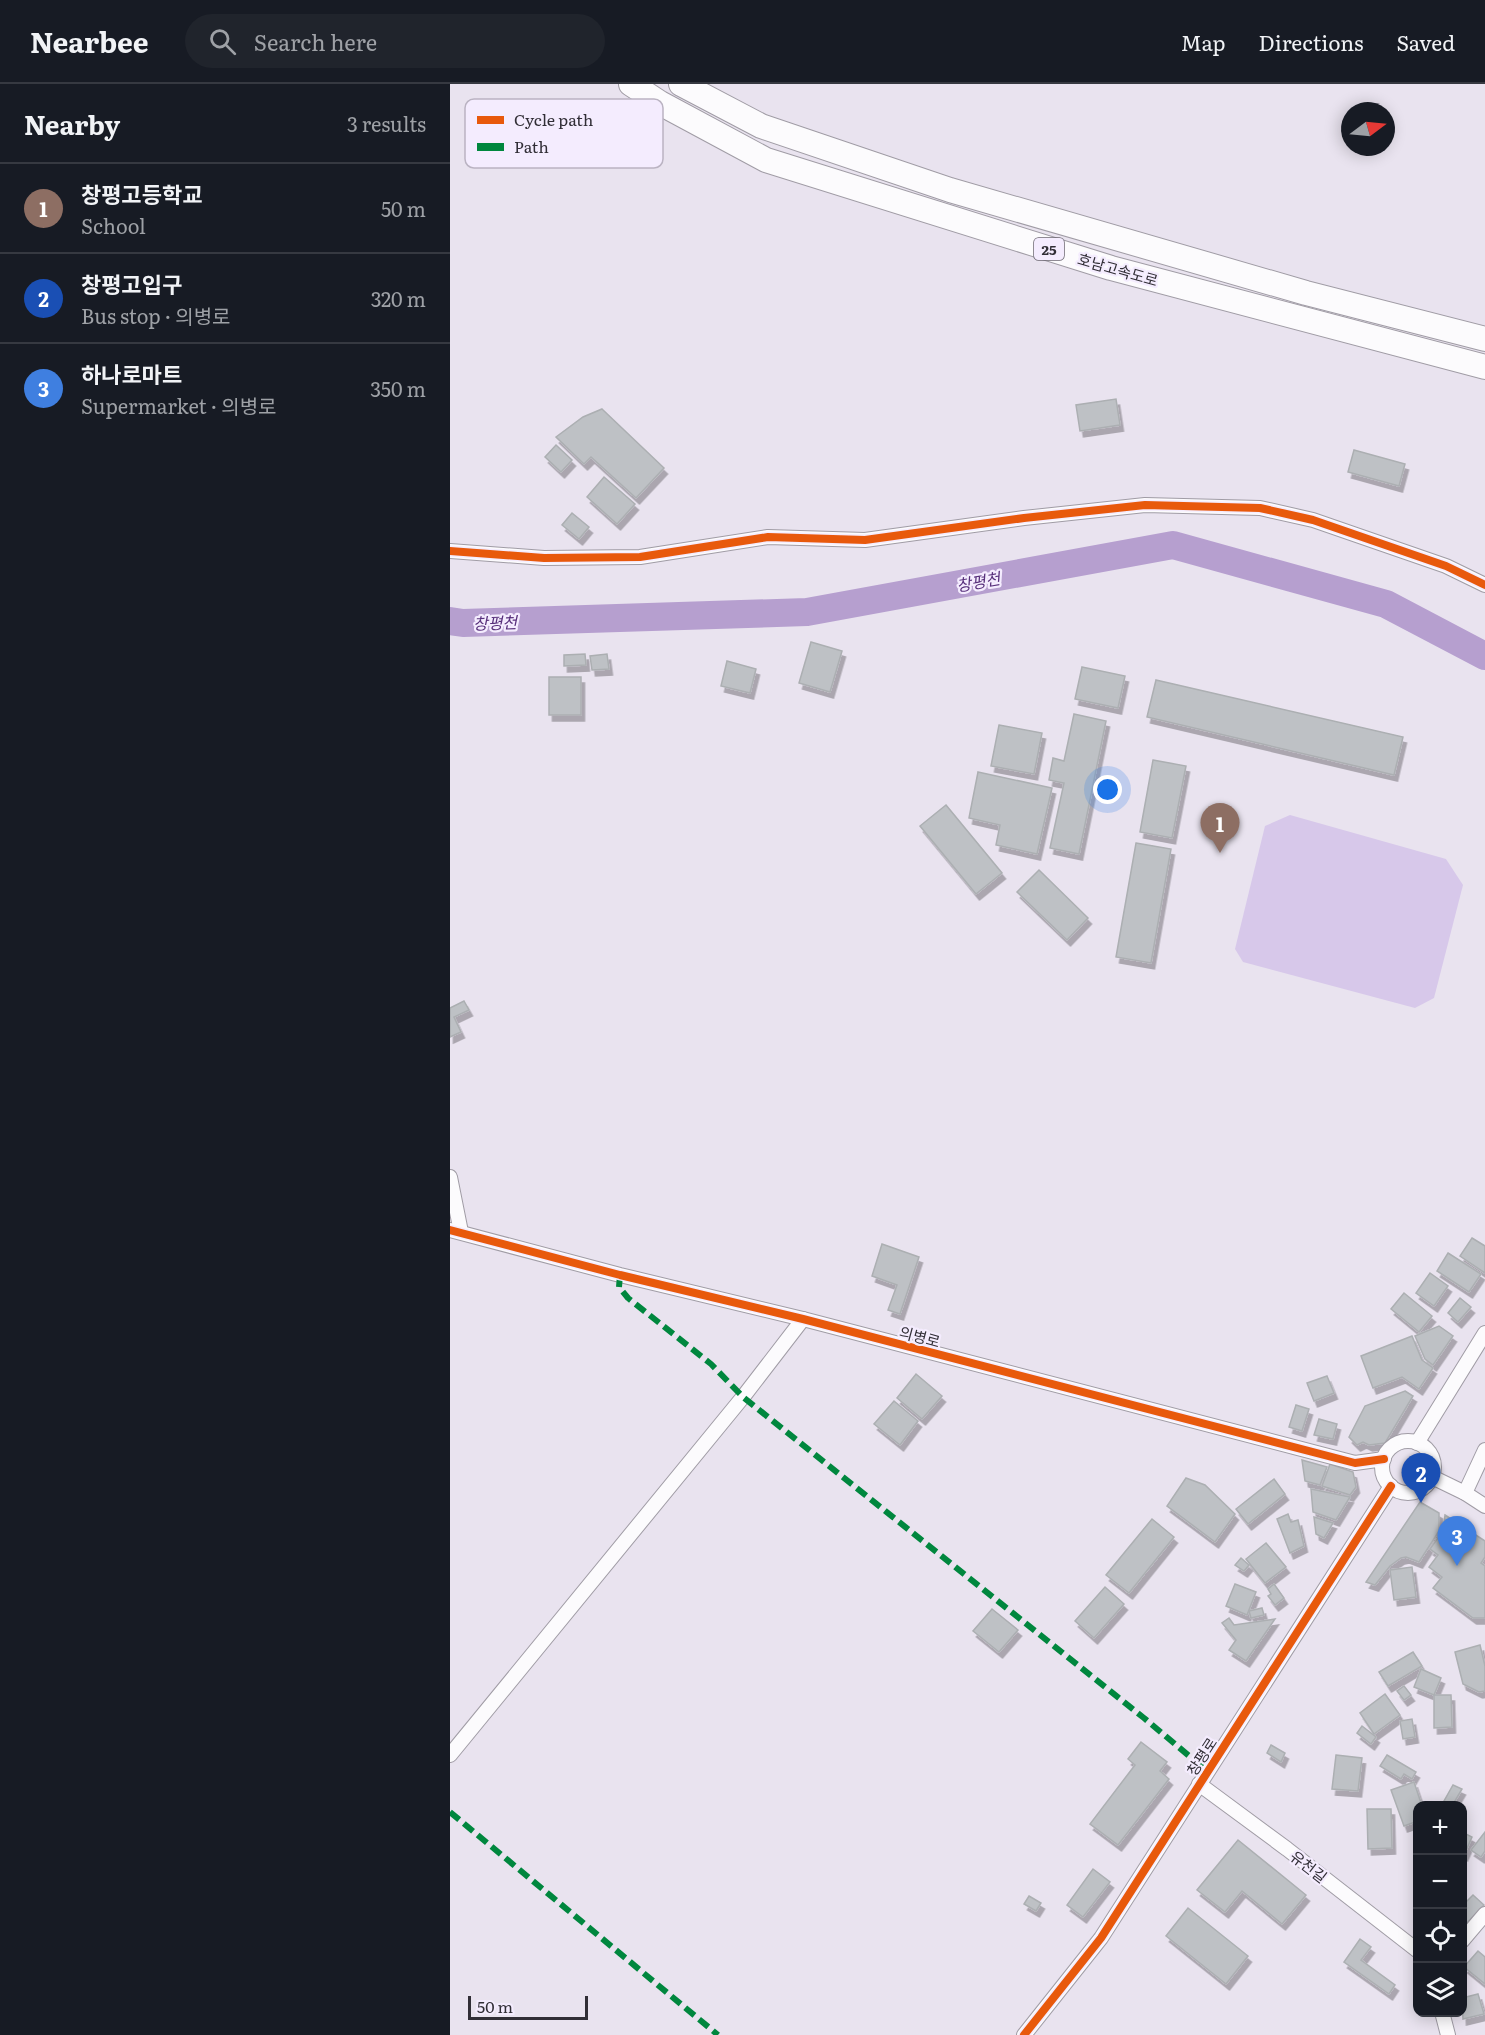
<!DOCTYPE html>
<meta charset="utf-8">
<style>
:root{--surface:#171b24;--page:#20242c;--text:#f1f3f6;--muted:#9ea1a6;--line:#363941;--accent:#0b8043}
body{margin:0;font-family:Literata,"Noto Sans KR",serif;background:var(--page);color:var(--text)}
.controls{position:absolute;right:18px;bottom:18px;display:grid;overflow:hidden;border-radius:12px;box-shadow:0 3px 15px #0003}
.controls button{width:54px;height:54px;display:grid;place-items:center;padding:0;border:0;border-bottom:2px solid var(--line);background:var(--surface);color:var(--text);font:30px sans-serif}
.compass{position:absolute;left:891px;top:18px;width:54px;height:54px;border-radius:50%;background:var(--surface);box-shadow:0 3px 15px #0003;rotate:74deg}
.scale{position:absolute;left:18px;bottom:15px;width:120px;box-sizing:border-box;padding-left:6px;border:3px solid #312e36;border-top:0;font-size:16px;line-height:21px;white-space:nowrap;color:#312e36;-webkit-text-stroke:4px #f4ecfe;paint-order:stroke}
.you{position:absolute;left:658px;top:706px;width:21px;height:21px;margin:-15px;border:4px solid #fff;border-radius:50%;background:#1a73e8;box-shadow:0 0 0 9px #1a73e833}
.badge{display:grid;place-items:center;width:39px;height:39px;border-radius:50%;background:var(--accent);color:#fff;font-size:20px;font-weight:700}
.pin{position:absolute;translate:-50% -50px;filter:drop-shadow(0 2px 3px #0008)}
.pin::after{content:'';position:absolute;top:32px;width:21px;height:18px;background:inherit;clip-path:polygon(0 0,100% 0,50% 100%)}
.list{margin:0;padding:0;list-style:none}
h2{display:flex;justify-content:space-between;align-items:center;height:78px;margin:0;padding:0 24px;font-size:26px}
h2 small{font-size:20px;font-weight:400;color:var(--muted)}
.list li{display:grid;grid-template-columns:39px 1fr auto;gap:18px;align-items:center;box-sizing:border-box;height:90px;padding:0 24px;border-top:2px solid var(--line)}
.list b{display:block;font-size:22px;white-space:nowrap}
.list p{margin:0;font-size:20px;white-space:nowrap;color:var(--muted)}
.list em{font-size:20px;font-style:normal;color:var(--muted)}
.icon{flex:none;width:33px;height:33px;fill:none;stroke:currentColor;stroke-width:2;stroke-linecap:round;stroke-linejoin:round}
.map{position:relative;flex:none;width:1035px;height:1951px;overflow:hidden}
header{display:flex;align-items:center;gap:36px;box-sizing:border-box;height:84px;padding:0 30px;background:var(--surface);border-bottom:2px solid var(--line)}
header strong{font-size:28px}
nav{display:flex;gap:33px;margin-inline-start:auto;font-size:21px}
.search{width:420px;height:54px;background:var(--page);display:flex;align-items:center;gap:15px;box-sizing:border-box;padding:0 21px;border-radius:33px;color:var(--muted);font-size:22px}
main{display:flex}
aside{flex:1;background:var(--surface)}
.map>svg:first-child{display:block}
</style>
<header>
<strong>Nearbee</strong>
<div class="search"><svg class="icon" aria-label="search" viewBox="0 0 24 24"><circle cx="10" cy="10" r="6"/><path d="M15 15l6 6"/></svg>Search here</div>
<nav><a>Map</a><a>Directions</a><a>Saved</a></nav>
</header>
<main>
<aside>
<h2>Nearby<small>3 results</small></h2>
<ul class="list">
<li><span class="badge" style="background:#8d6e63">1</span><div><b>창평고등학교</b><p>School</p></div><em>50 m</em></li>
<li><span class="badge" style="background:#1a4fb4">2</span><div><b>창평고입구</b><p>Bus stop · 의병로</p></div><em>320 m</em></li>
<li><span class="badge" style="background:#3f7fe0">3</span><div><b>하나로마트</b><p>Supermarket · 의병로</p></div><em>350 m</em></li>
</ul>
</aside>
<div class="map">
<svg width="1035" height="1951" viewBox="0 0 1035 1951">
<defs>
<filter id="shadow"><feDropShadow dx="3.5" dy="6" stdDeviation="0" flood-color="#0004"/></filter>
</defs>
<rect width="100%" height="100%" fill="#e9e3ef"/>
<polygon fill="#d7c8ea" points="840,731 996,775 1013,801 984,914 965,924 793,878 785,865 815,742"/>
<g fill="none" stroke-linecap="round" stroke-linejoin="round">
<polyline stroke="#b69fcf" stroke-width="28" points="0,537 13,539 357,528 723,461 936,520 1035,572"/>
</g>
<g fill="#bec1c5" stroke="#acafb2" stroke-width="1.5" filter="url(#shadow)">
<polygon points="666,315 670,341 630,347 626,321"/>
<polygon points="152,325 214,384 186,414 141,373 134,380 106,353 133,333"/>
<polygon points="106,361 122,376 111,388 95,373"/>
<polygon points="904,366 955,380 949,402 898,388"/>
<polygon points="154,393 185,420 167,440 137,413"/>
<polygon points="122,429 139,443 129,455 112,441"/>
<polygon points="361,558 392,567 380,608 349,599"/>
<polygon points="135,570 136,581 114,582 114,571"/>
<polygon points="157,570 159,585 142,586 140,572"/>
<polygon points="277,577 306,585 300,609 271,602"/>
<polygon points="632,583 675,592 668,624 625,615"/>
<rect x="99" y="593" width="32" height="38"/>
<polygon points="706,596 953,653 944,691 697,633"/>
<polygon points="624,630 656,637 629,770 600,764 614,699 599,696 603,674 614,677"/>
<polygon points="549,641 592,649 584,690 541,682"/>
<polygon points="703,676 736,682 722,754 690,748"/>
<polygon points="528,688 602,704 587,770 546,761 550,741 519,734"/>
<polygon points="496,721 552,789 526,810 470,742"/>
<polygon points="686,759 721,765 701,879 666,873"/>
<polygon points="589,786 638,834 617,856 567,808"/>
<polygon points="14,917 19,926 4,933 11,948 0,953 0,924"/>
<polygon points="1022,1154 1035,1162 1035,1189 1010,1172"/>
<polygon points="432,1160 469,1173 450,1230 438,1226 447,1201 422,1192"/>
<polygon points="998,1169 1031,1190 1019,1208 987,1187"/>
<polygon points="980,1189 998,1202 984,1222 966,1209"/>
<polygon points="954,1209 982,1232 969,1248 941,1225"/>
<polygon points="1010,1214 1021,1223 1008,1238 998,1229"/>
<polygon points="989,1242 1003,1252 983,1281 975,1275 965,1252"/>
<polygon points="962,1252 972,1276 983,1284 969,1305 952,1293 923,1304 911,1272"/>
<polygon points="466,1290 492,1312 472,1335 447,1314"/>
<polygon points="877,1292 884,1309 864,1317 857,1299"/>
<polygon points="955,1307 963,1312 935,1359 919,1361 913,1358 907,1361 899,1353 915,1322"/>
<polygon points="444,1317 468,1337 450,1361 424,1340"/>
<polygon points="846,1321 859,1325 852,1347 839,1343"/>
<polygon points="869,1335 887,1340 883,1355 864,1351"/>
<polygon points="852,1376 877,1383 870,1401 855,1397"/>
<polygon points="880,1380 903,1388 906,1403 900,1411 872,1402"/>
<polygon points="736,1394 755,1401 785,1430 765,1458 717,1422"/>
<polygon points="824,1395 835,1410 798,1440 786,1425"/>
<polygon points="861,1405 900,1413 886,1436 863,1428"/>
<polygon points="970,1418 989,1429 989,1447 969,1478 956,1473 951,1474 940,1482 925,1501 916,1498"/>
<polygon points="838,1430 841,1438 848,1436 854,1462 840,1469 827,1435"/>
<polygon points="995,1431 1035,1457 1035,1473 1031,1479 1035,1482 1035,1534 1023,1534 983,1504 992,1493 979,1483 988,1471 980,1465 993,1447"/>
<polygon points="864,1433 883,1439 874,1454 866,1450"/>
<polygon points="702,1435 724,1453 679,1509 656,1491"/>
<polygon points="816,1459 836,1483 815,1499 796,1475"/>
<polygon points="791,1474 799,1481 794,1487 785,1481"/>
<polygon points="962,1483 966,1513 944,1516 940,1486"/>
<polygon points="785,1500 806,1508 797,1531 776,1522"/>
<polygon points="824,1500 834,1514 825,1521 818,1512 821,1510 818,1505"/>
<polygon points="655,1503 674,1520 644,1554 625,1537"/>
<polygon points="812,1524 814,1531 801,1534 799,1527"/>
<polygon points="542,1525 568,1546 549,1568 523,1547"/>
<polygon points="779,1534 784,1541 825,1535 796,1577 779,1566 786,1556 772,1539"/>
<polygon points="1030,1561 1035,1582 1035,1607 1029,1608 1013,1600 1005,1568"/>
<polygon points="963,1568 972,1582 938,1602 929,1588"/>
<polygon points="971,1585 991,1594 984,1611 964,1603"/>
<polygon points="954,1602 961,1611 954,1616 947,1607"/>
<polygon points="935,1610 950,1631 924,1650 910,1629"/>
<polygon points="984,1611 1001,1611 1002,1643 984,1644"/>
<polygon points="962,1635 965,1653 953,1655 950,1637"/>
<polygon points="912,1642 926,1653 921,1660 907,1649"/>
<polygon points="691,1658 717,1678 710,1687 719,1695 668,1761 640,1740 685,1681 678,1675"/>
<polygon points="821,1661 835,1669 831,1678 817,1669"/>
<polygon points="886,1671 912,1674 908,1707 882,1705"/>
<polygon points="937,1671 966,1688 962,1695 954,1690 951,1695 930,1682"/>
<polygon points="964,1698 972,1722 968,1722 968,1737 954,1742 941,1706"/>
<polygon points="1003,1701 1012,1705 1002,1722 994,1717"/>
<polygon points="917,1725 941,1725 942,1764 918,1765"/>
<polygon points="1012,1748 1022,1753 1014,1771 1012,1770"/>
<polygon points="1035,1748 1035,1767 1031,1773 1021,1766"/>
<polygon points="788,1756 856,1811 832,1840 792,1807 775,1828 747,1806"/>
<polygon points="643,1785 660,1798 633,1833 617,1821"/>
<polygon points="1023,1811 1034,1821 1012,1844 1012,1822"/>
<polygon points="579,1812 591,1819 586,1827 574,1820"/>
<polygon points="738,1824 798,1872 776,1900 716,1852"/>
<polygon points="910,1855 921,1863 911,1876 945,1901 939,1910 894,1878"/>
<polygon points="1028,1867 1035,1873 1035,1900 1014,1883"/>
<polygon points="1028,1910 1034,1930 1013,1935 1012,1914"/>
</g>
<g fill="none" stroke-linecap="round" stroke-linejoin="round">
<g stroke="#a09ca5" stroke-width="16">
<g id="minor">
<polyline points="0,467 94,474 190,473 318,453 415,456 574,434 695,421 810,424 863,436 996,482 1035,501"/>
<polyline points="0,1093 11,1148"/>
<polyline points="0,1146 170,1191 353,1235 905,1379 934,1375"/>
<circle cx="958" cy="1383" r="26"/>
<polyline points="967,1359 1035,1249"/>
<polyline points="982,1393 1015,1409 1035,1422"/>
<polyline points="1015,1409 1035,1366"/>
<polyline points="0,1671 293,1313 353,1235"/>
<polyline points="749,1700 837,1765 968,1867"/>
<polyline points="1012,1857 1035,1830"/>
<polyline points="992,1928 998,1951"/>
<polyline points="574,1951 651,1854 941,1402"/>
</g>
</g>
<g stroke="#a09ca5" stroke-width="26">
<g id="motorway">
<polyline points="181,0 210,19 316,76 661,184 1035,283"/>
<polyline points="231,0 311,42 500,106 856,209 1035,255"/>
</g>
</g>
<use href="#minor" stroke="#fcfbfd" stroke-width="14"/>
<use href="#motorway" stroke="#fcfbfd" stroke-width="24"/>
<g stroke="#00873e" stroke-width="6" stroke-dasharray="12 6" stroke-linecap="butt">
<polyline points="170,1191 169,1203 178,1214 261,1280 293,1313 694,1634 757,1687"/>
<polyline points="0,1728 268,1951"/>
</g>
<g stroke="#f4ecfe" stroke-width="11">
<g id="cycleway">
<polyline points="0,467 94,474 190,473 318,453 415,456 574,434 695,421 810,424 863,436 996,482 1035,501"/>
<polyline points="0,1146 170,1191 353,1235 905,1379 934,1375"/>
<polyline points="574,1951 651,1854 941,1402"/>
</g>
</g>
<use href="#cycleway" stroke="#e8590c" stroke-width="8"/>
</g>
<g text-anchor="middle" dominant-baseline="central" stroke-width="4.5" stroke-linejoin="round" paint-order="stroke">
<rect fill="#f4ecfe" stroke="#6c6772" stroke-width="1.5" x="584" y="154" width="30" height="22" rx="4.5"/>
<g font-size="14" font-weight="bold" fill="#312e36">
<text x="599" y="165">25</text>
</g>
<g font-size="15" fill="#312e36" stroke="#f4ecfe">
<text transform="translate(668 185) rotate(16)">호남고속도로</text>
<text transform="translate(470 1252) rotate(15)">의병로</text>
<text transform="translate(751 1672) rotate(-57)">창평로</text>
<text transform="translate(859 1782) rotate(38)">유천길</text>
</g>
<g font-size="16" font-style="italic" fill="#572f7b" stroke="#f4ecfe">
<text transform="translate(528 497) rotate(-10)">창평천</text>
<text transform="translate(45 538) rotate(-2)">창평천</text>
</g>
</g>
<rect x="15" y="15" width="198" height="69" rx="9" fill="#f4ecfe" stroke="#bab3c2" stroke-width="1.5"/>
<rect x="27" y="32" width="27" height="8" fill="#e8590c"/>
<rect x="27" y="59" width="27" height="8" fill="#00873e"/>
<g font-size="16" fill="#312e36">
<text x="64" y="42">Cycle path</text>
<text x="64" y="69">Path</text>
</g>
</svg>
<div class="controls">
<button>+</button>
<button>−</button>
<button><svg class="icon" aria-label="locate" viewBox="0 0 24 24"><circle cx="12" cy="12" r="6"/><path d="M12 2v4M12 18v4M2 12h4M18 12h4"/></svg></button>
<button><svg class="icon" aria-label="layers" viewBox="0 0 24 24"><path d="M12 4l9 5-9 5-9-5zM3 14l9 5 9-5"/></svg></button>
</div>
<svg class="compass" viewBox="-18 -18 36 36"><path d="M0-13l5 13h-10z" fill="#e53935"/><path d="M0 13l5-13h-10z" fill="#9ea1a6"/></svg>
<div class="scale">50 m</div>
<div class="you"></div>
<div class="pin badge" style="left:770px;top:769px;background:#8d6e63">1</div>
<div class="pin badge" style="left:971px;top:1419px;background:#1a4fb4">2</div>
<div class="pin badge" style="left:1007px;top:1482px;background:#3f7fe0">3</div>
</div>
</main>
